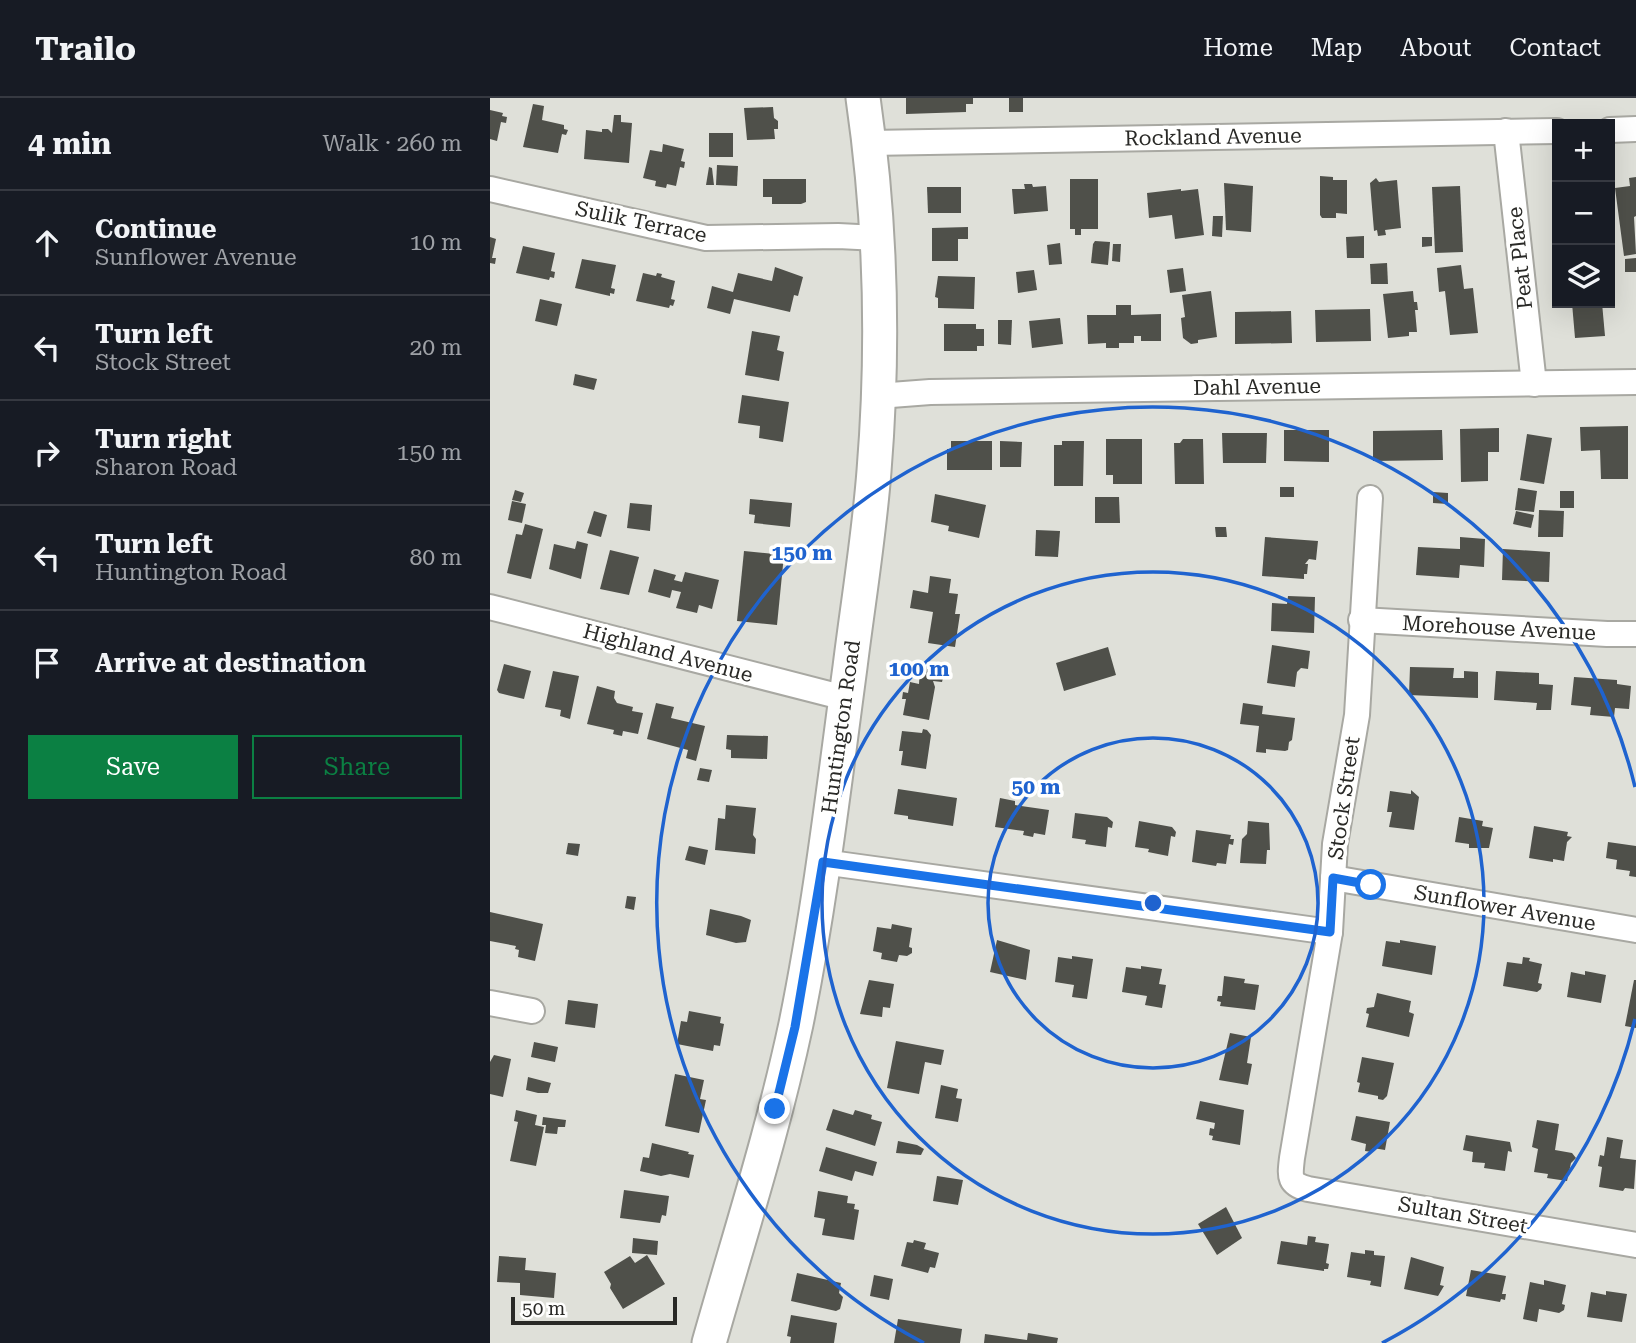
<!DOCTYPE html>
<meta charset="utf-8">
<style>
:root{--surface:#171b24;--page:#20242c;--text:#f1f3f6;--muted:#9ea1a6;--line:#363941;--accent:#0b8043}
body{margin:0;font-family:"Roboto Serif",serif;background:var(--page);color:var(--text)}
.controls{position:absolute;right:21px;top:21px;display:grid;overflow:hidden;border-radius:0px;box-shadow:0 7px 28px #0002}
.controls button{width:63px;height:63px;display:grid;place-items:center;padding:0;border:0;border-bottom:2px solid var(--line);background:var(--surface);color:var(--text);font:35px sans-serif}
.scale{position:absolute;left:21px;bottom:18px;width:166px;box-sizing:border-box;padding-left:7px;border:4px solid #292926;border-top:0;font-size:19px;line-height:24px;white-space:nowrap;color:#292926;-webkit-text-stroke:5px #fffffe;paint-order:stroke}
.stop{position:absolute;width:21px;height:21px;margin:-16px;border:5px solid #1a73e8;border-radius:50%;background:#fff}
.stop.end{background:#1a73e8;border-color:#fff;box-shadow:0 2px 7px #0008}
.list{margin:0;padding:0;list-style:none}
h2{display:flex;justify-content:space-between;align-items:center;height:91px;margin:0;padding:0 28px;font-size:30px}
h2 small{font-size:23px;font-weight:400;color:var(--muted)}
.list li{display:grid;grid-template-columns:46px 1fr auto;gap:21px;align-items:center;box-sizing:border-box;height:105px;padding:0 28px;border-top:2px solid var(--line)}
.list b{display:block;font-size:26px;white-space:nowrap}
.list p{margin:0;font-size:23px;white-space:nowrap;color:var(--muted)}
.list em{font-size:23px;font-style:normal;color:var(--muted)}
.actions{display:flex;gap:14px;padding:21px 28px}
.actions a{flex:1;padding:16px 0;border:2px solid var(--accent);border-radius:0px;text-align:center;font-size:24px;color:var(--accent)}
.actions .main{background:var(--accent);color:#fff}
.icon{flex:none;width:38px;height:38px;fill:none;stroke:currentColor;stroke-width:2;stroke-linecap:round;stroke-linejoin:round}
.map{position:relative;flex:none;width:1146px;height:1245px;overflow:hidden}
header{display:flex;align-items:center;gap:42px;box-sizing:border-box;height:98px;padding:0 35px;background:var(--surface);border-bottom:2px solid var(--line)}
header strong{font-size:33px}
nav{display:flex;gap:38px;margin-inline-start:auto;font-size:24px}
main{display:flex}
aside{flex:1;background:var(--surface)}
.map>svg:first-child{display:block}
</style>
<header>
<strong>Trailo</strong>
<nav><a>Home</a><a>Map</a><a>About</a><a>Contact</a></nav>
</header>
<main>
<aside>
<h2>4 min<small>Walk · 260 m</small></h2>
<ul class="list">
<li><svg class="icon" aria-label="ahead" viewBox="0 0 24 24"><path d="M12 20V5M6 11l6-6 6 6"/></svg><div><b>Continue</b><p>Sunflower Avenue</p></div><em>10 m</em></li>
<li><svg class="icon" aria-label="left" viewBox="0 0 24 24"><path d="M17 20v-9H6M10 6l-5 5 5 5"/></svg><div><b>Turn left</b><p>Stock Street</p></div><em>20 m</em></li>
<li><svg class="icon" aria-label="right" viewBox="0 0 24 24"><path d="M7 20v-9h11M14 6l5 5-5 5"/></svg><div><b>Turn right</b><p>Sharon Road</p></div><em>150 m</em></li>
<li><svg class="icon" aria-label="left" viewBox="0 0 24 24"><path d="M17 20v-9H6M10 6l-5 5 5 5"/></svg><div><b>Turn left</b><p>Huntington Road</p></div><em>80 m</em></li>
<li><svg class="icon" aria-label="arrive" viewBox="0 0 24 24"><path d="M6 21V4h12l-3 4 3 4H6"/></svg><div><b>Arrive at destination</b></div></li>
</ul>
<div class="actions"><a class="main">Save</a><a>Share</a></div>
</aside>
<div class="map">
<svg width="1146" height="1245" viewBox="0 0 1146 1245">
<rect width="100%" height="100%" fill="#dfe0d9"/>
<g fill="#4f504a">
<polygon points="416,0 483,0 483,6 476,6 476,14 416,16"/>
<rect x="519" y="0" width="14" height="14"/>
<polygon points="43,6 54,8 52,22 74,27 74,31 78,32 76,37 72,36 68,55 33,49"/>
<polygon points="283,9 284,20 288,23 288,31 284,31 285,41 257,42 254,10"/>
<polygon points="0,12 13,15 12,18 17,19 16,25 11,24 7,43 0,41"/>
<polygon points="124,17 131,17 131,24 142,25 139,65 94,61 96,32 112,34 112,31 118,31 122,35"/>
<rect x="219" y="35" width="24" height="24"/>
<polygon points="173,46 194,51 191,63 195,64 194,70 190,69 186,88 177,86 176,90 165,88 166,83 153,80 160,52 172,54"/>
<polygon points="227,67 248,68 247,88 226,87"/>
<polygon points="219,69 222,70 224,87 216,87"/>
<polygon points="830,78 843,79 843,82 857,82 857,116 846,115 846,120 832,120 830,117"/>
<polygon points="1146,79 1146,118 1144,119 1146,156 1134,158 1125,90 1140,88 1139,80"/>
<polygon points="886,80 889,84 907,82 911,130 895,132 896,137 888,138 887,132 884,133 880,85"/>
<polygon points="273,81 316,81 316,104 311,106 282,106 282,99 273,99"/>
<polygon points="580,81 608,81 608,131 591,131 591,137 585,137 585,131 580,131"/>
<polygon points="734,85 763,88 761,134 736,132"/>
<polygon points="534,86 542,86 543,89 556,88 558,113 524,116 522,91 535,91"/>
<polygon points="970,88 973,154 945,155 942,89"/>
<polygon points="437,89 471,89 471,115 438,115"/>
<polygon points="691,91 691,93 708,91 714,137 685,141 682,117 659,120 657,95"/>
<polygon points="723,118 733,118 732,139 722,138"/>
<polygon points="478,129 478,141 468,141 468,163 442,163 442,130"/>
<polygon points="874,138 874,160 857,160 856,139"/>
<polygon points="0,139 6,141 2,160 6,160 5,166 0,165"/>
<polygon points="932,139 942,139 942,148 932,149"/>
<polygon points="605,143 620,144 618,167 601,165 603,146"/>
<polygon points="570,145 572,166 559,167 557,147"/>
<polygon points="623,146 631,146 630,164 622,163"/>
<polygon points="33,148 65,155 61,173 65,174 64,180 60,179 59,182 26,175"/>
<polygon points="1146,160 1146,174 1135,174 1135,161"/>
<polygon points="92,161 126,167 121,190 125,191 124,196 120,195 120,198 85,190"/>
<polygon points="897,165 898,186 881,186 880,166"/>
<polygon points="971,167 974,191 983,190 988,235 960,237 955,193 949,194 947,170"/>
<polygon points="285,169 313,179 308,198 304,197 300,214 244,201 240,216 217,210 222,188 243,194 248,175 282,183"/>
<polygon points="693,170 696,193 680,195 677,172"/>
<polygon points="544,172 547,192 528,195 526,174"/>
<polygon points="153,175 166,178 167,175 172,176 171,179 185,183 181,201 185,202 183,208 180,207 179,210 146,203"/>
<polygon points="448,178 485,179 484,211 448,210 448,200 445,199"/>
<polygon points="721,193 727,239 708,242 708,245 701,246 693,240 691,220 695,219 692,197"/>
<polygon points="923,193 924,204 927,204 928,212 925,212 927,234 919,234 919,238 898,240 893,196"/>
<polygon points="50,201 72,206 67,228 45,223"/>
<polygon points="1082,205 1112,205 1115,238 1085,240"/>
<polygon points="626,207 641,207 641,217 671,216 671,243 651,243 651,238 644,238 644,245 629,245 629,250 616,250 616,245 598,246 597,217 626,217"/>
<polygon points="880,211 881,243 826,244 825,212"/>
<polygon points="801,213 802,245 745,246 745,214"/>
<polygon points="570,220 573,246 542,250 539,223"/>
<polygon points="508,222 522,222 521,247 508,246"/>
<polygon points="454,226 486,226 486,231 494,231 494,248 487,248 487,253 454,253"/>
<polygon points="262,233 290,238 287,252 294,254 289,283 255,277"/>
<polygon points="85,276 107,281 104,292 83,287"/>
<polygon points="252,297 299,304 293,344 269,340 270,328 248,325"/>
<polygon points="1138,328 1138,381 1111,381 1110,352 1091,353 1090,329"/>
<polygon points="1009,330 1009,354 998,354 998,383 971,384 970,331"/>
<polygon points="794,332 839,332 839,364 794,363"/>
<polygon points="952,332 953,362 883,363 883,333"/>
<polygon points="732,335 777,335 776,365 733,365"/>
<polygon points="1037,336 1062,340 1054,386 1030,382"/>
<polygon points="616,341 652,341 652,386 623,386 623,377 616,377"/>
<polygon points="693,341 713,341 714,386 685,386 684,345 690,345"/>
<polygon points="461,343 502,343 502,372 457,372 457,351 461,351"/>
<polygon points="510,343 532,344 531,369 510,369"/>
<polygon points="572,343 594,343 593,388 564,388 564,347 572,347"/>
<rect x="790" y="389" width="14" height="10"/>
<polygon points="1028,390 1047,393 1044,414 1025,412"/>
<polygon points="25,392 34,395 31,404 22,402"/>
<rect x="1070" y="393" width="14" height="17"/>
<polygon points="943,394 958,395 958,406 943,405"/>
<polygon points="445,396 496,407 489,440 458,433 459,428 441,424"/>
<polygon points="605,399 629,399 630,425 605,425"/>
<polygon points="260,401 302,405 300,429 264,425 265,417 259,416"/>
<polygon points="22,403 36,406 32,425 18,422"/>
<polygon points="140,405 162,407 160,433 137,430"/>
<polygon points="1049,412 1074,413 1073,439 1048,439"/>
<polygon points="104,413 117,417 111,439 97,435"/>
<polygon points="1026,413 1044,417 1041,430 1023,426"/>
<polygon points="35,426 53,431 41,481 17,475 26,436 32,437"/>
<polygon points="725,429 736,429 737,439 726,439"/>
<polygon points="546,432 570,433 568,459 545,458"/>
<polygon points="775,439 828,443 826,462 819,461 815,466 818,466 817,476 814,476 814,481 772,478"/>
<polygon points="970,439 995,441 994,469 970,467 969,480 926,477 928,449 970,451"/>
<polygon points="87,443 98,446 91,481 59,471 64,446 85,451"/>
<polygon points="1013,451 1060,454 1059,484 1012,482"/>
<polygon points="120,452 149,459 139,497 110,491"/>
<polygon points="254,453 294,457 287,527 247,523"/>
<polygon points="164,471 186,477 184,482 192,484 195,474 229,482 222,511 209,507 207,515 186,510 191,494 182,492 180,500 158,494"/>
<polygon points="440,478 461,481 459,495 468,496 465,516 470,516 465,549 438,545 443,514 420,510 423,492 438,495"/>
<polygon points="798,498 825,499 824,535 781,533 782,505 797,506"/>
<polygon points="782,547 820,553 818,571 811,570 807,574 805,589 777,585"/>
<polygon points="618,549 626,577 574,593 566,565"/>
<polygon points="14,566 41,573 34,601 9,595 7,592"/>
<polygon points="430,567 455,572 452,584 443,583 445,589 439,622 413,617 416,601 412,601 413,594 418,595 420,584 429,586"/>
<polygon points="920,569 964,570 963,580 974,580 974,573 988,574 988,600 919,597"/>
<polygon points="63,573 89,578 80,621 70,618 71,612 55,609"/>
<polygon points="1006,573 1049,575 1049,586 1063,587 1061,612 1046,612 1047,605 1004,602"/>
<polygon points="1084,579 1127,582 1127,586 1141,588 1139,611 1125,610 1124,619 1100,617 1101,609 1081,607"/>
<polygon points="107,588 125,593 124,600 127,605 143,609 142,613 153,615 148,636 133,633 132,638 123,636 124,632 97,626"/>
<polygon points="166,605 184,609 181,620 215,628 206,663 196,660 198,652 157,641"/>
<polygon points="753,605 773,608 772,616 805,620 802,642 799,644 798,652 795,653 776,651 776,655 766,654 769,628 750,626"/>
<polygon points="433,631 437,632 441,637 436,671 411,667 413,653 409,653 412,633 432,635"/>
<polygon points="237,637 278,638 277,661 241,660 241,652 236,651"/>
<polygon points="210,670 222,672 219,684 207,682"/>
<polygon points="408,691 467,700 463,728 418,721 418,718 404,716"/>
<polygon points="921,692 929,699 924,732 899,729 902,714 897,714 900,693 921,696"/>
<polygon points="510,700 525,703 525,707 559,712 555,737 544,735 543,739 533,737 534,733 505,729"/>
<polygon points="236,707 266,710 263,737 266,741 265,756 225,752 228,720 235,721"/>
<polygon points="585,715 617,719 623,724 622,730 618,729 616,749 595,746 596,742 582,740"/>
<polygon points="969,719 993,723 992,728 1003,730 999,750 979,750 979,746 965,744"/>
<polygon points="649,723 682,729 686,734 685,739 681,738 678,758 658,754 659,751 645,749"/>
<polygon points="758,723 779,725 780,752 777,752 776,766 750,765 752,741 757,736"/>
<polygon points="1044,728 1078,734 1077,738 1082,739 1077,744 1074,763 1063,761 1063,764 1039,760"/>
<polygon points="706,732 741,737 740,741 744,741 743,747 739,746 736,766 727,765 726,768 702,764"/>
<polygon points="1118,744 1146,748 1146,779 1139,778 1140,773 1126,771 1127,762 1116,760"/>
<polygon points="78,745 90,746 88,758 76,756"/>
<polygon points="199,748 218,752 215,767 195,762"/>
<polygon points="137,798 146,799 144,812 135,810"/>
<polygon points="220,811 251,818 261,822 256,844 246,845 216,837"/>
<polygon points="0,814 53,826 45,863 28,859 29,852 25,851 26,848 0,843"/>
<polygon points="402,826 422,830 419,849 422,850 422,855 417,858 409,857 407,864 391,861 392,855 383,853 387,829 401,831"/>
<polygon points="507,842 540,852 536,882 500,874"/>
<polygon points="910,842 946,848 942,877 892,868 896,843 910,845"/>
<polygon points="582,858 603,861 597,901 582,899 584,887 565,884 568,859 582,861"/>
<polygon points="1033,859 1040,860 1039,863 1052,866 1048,885 1052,886 1051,891 1047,894 1013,888 1017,864 1032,866"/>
<polygon points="651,868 672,871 669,886 676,887 672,910 655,907 657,898 632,894 636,869 651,871"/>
<polygon points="1095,873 1116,877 1111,905 1077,899 1081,874 1095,877"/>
<polygon points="734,878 755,881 754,885 769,887 765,912 730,908 731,904 727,903 728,898 732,898"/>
<polygon points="379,882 404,886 400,910 393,909 392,919 370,916"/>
<polygon points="1144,882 1146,882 1146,930 1135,928"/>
<polygon points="887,895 921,903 919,914 924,916 919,939 876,929 879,916 876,915 877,910 884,909"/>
<polygon points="78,902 108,906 105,930 75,926"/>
<polygon points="199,913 231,919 230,925 234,926 230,948 224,947 223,953 187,946 191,923 197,924"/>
<polygon points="740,935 761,939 757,965 762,966 758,987 729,982"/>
<polygon points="406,943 454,952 451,967 435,964 429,996 397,990"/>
<polygon points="44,944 68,949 65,964 41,959"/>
<polygon points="4,957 21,961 13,999 0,996 0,964"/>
<polygon points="872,959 904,965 897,998 893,1002 888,1001 888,998 868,994 870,985 867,984"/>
<polygon points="185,976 214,982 210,1001 216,1002 209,1035 175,1028"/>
<polygon points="38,979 61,985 58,995 48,995 36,992"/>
<polygon points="451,987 468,991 466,1000 472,1001 468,1024 445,1020"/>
<polygon points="710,1003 754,1012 750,1047 722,1042 723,1038 719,1037 720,1030 724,1031 725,1025 706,1021"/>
<polygon points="343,1011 363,1017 365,1012 382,1017 381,1021 392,1024 385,1048 336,1032"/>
<polygon points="26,1012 47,1017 45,1027 54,1029 46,1068 20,1063 28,1024 24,1023"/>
<polygon points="866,1018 900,1024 895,1052 883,1050 882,1054 875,1053 876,1046 861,1042"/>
<polygon points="53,1019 76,1022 75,1029 68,1029 67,1036 55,1035 56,1027 52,1027"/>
<polygon points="1047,1022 1069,1026 1065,1052 1082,1055 1086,1060 1081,1065 1077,1083 1057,1080 1058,1076 1044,1074 1048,1051 1042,1049"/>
<polygon points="976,1037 1020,1044 1022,1054 1018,1053 1015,1073 994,1070 995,1065 982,1064 983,1054 973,1052"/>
<polygon points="1117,1039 1133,1042 1130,1060 1146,1062 1144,1091 1135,1090 1133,1093 1109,1089 1112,1069 1108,1068 1110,1057 1114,1058"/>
<polygon points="408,1043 427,1047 434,1051 431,1057 406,1055"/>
<polygon points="162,1045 199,1054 198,1056 204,1057 199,1080 180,1076 171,1078 150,1073 153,1059 159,1060"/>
<polygon points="336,1049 387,1064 383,1078 365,1073 362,1083 329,1073"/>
<polygon points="447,1078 473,1082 468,1107 443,1103"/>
<polygon points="134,1092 179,1098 176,1118 172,1117 170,1125 130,1120"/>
<polygon points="328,1093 358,1098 357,1105 365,1106 364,1111 369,1112 364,1142 332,1137 335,1121 324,1119"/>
<polygon points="736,1109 752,1140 727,1157 708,1126"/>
<polygon points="818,1138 826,1139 825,1144 839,1146 836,1165 839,1166 838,1171 834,1171 834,1173 787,1166 791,1143 817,1147"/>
<polygon points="143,1140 168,1143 167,1157 142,1155"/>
<polygon points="424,1142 436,1145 434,1151 449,1155 445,1170 440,1169 438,1175 411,1168 417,1144 423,1145"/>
<polygon points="875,1152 884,1153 884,1157 895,1158 891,1189 880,1187 881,1183 857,1179 861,1154 875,1156"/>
<polygon points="157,1157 175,1186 133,1211 120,1190 121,1186 114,1174 140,1158 145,1165"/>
<polygon points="9,1158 36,1160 35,1172 66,1175 64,1200 30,1197 30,1185 7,1184"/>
<polygon points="921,1159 954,1169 950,1187 954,1188 948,1198 914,1191"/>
<polygon points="981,1172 1016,1178 1012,1196 1016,1196 1015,1202 1011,1201 1010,1204 976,1198"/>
<polygon points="307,1175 351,1185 349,1195 353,1199 350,1211 346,1213 301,1203"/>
<polygon points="384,1177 403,1181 399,1202 380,1198"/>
<polygon points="1054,1182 1076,1187 1072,1206 1075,1207 1074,1212 1069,1215 1049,1211 1047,1224 1033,1221 1040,1184 1054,1187"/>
<polygon points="1116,1193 1137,1196 1132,1224 1097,1219 1101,1194 1116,1197"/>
<polygon points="301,1217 347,1225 344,1245 300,1245 301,1239 297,1238"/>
<polygon points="408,1221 472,1231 470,1245 404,1245"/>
<polygon points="538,1235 568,1240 567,1245 494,1245 495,1236 537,1242"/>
</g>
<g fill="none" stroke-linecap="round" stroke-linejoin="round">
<g stroke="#a8a8a2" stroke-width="28">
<g id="minor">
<polyline points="1120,32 1146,31"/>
<polyline points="1016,33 1044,286"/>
<polyline points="379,45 1067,33"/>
<polyline points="0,91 216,140 348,138 388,140"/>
<polyline points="388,298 440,294 1146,284"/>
<path d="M880,400L867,617L845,746L840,834L802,1060C800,1078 798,1086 818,1091L1146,1147"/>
<polyline points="0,509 355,600"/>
<polyline points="871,522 1117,536 1146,536"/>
<polyline points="333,764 840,834"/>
<polyline points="843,780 1146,832"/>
<polyline points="0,905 42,913"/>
</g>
</g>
<g stroke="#a8a8a2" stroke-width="37">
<path id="secondary" d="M219,1245C249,1139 283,1034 306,926C330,808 344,688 360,569C368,504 379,439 384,373C394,249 391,124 373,0"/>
</g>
<use href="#minor" stroke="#fff" stroke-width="24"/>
<use href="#secondary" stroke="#fff" stroke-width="33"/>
</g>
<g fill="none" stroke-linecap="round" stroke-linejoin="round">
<polyline stroke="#1a73e8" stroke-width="9" points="285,1011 305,929 333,764 840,834 843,780 881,787"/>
</g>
<g fill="none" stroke="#1f63cf" stroke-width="3.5">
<circle cx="663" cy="805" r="165"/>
<circle cx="663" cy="805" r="331"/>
<path d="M1145 921A496 496 0 0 1 892 1245M434 1245A496 496 0 1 1 1145 689"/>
</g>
<g text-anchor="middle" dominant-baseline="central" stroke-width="7" stroke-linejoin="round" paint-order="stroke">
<g font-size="21" fill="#292926" stroke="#fffffe">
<text transform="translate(723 39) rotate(-1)">Rockland Avenue</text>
<text transform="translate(151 124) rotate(12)">Sulik Terrace</text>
<text transform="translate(1030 160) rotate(-96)">Peat Place</text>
<text transform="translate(767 289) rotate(-1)">Dahl Avenue</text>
<text transform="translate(1009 530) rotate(3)">Morehouse Avenue</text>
<text transform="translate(178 555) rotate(15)">Highland Avenue</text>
<text transform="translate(351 629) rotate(-82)">Huntington Road</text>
<text transform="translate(854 700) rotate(-82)">Stock Street</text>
<text transform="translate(1015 810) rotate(10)">Sunflower Avenue</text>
<text transform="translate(973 1117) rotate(10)">Sultan Street</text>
</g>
</g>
<circle cx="663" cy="805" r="10" fill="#1f63cf" stroke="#fffffe" stroke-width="3.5"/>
<g font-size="21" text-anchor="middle" font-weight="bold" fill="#1f63cf" stroke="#fffffe" stroke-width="7" stroke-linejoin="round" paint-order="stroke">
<text x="312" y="462">150 m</text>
<text x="429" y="578">100 m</text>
<text x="546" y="696">50 m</text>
</g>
</svg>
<div class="controls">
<button>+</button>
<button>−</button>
<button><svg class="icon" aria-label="layers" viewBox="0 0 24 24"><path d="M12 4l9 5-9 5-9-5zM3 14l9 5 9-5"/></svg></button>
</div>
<div class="scale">50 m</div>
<div class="stop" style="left:881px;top:787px"></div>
<div class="stop end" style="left:285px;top:1011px"></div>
</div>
</main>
